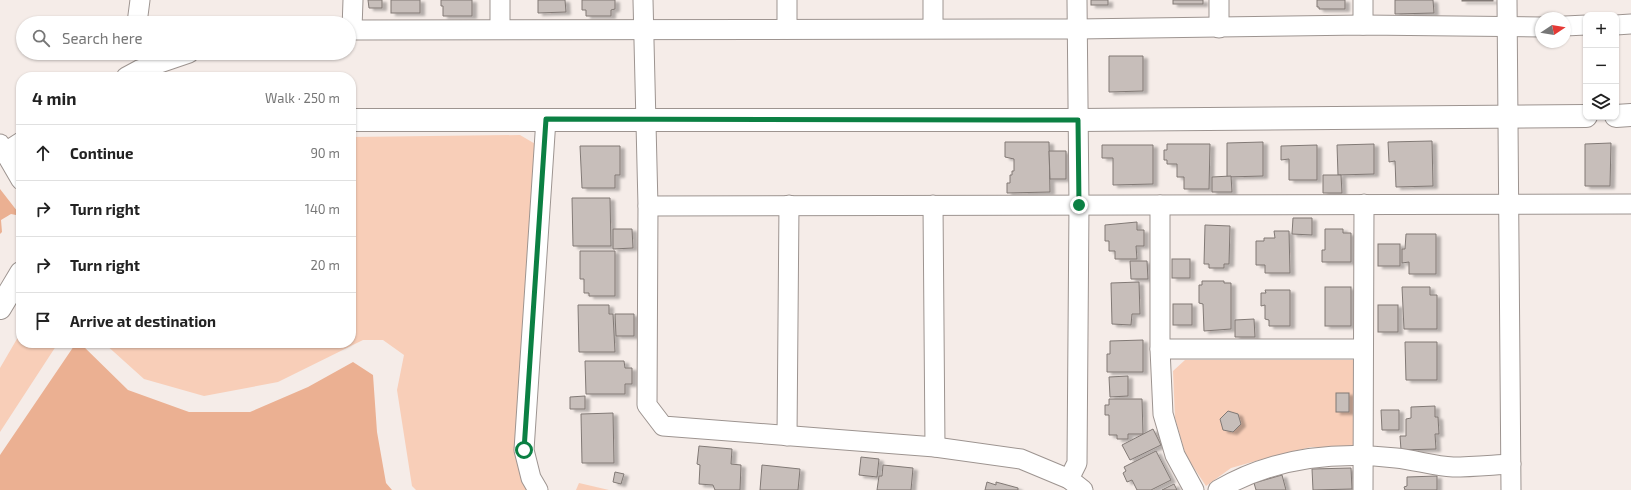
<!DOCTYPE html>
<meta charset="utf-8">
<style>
:root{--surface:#fff;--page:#f6f6f6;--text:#222;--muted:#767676;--line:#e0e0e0}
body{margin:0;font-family:"Exo 2",sans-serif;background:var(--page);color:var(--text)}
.controls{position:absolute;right:12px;top:12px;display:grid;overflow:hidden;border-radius:8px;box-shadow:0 1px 3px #0004}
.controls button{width:36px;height:36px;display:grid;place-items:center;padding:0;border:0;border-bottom:1px solid var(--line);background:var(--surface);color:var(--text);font:20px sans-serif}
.compass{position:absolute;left:1535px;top:12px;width:36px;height:36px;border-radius:50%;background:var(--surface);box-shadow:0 1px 3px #0004;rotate:78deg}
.stop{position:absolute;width:12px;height:12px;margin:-9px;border:3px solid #0b8043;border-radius:50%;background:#fff}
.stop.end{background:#0b8043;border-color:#fff;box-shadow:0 1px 4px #0008}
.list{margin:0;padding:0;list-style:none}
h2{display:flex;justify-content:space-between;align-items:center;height:52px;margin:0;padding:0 16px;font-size:17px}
h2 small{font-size:13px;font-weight:400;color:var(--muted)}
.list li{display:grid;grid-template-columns:26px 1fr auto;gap:12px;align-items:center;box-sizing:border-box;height:56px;padding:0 16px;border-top:1px solid var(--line)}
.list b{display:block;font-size:15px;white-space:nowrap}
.list em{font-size:13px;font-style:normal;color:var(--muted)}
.icon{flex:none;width:22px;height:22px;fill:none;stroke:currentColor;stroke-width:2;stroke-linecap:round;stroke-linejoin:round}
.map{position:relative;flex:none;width:1631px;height:490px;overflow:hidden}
.search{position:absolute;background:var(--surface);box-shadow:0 1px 3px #0004;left:16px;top:16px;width:340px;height:44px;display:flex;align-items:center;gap:10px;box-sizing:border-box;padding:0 14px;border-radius:22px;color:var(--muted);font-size:15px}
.panel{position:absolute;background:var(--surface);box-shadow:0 1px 3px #0004;left:16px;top:72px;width:340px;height:276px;border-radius:16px}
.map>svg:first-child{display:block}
</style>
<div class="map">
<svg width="1631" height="490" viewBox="0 0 1631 490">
<defs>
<filter id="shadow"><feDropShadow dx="4.5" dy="2.5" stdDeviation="1" flood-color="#0004"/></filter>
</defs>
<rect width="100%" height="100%" fill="#f5ece8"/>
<g fill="#f8ceb8">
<polygon points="520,135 537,145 530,490 416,490 412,486 397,390 404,355 383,340 363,340 278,382 204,396 144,379 104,343 351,343 351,137"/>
<polygon points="21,332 21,343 58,343 0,432 0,368"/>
<polygon points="1185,360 1354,360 1353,449 1311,447 1270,457 1231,468 1206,486 1186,456 1175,418 1173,371"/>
<polygon points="579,483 609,490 576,490"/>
</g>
<g fill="#ebb092">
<polygon points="0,189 21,216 11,214 1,220 2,232 0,234"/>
<polygon points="76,343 80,343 128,390 189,412 250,412 308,387 353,362 373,375 377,432 386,483 392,490 0,490 0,455"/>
</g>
<g fill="#c7beba" stroke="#817975" filter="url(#shadow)">
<polygon points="368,0 382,0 382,8 369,8"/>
<rect x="391" y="0" width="29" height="13"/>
<polygon points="441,0 472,0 472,16 443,16 443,6 441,6"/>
<polygon points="538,0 565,0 566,12 538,13"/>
<polygon points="582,0 615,0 615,9 611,10 611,16 586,16 586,10 582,10"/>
<rect x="1091" y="0" width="17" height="5"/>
<rect x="1173" y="0" width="30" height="4"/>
<polygon points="1317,0 1345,0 1345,9 1319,9 1319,7 1317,7"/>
<polygon points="1395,0 1433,0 1434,13 1395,14"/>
<rect x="1462" y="0" width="31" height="1"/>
<polygon points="1109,56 1143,56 1143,91 1109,92"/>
<polygon points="1432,141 1433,186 1396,187 1395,161 1389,162 1388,142"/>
<polygon points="1005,142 1049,142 1050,192 1007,193 1007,183 1010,183 1010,175 1012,175 1012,171 1014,171 1014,159 1005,157"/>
<polygon points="1263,142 1263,176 1227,177 1227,143"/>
<polygon points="1611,143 1610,186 1585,186 1585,144"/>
<polygon points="1167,144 1210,144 1209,189 1184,189 1184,177 1177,177 1177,164 1167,164 1167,160 1164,160 1164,150 1167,150"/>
<polygon points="1374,144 1374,174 1338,175 1337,145"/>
<polygon points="1102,145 1153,145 1153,184 1113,185 1113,158 1102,158"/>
<polygon points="1317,145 1317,180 1289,180 1289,159 1281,160 1281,146"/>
<polygon points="580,146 620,146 620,175 615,175 615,188 582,188"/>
<polygon points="1049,151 1066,151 1066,179 1050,179"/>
<polygon points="1323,175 1341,175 1342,193 1323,193"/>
<polygon points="1231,176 1232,192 1212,192 1212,177"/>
<polygon points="572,198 610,198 611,246 573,246"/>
<polygon points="1293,218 1312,218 1312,235 1292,234"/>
<polygon points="1137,222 1137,230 1144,230 1144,246 1136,246 1137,259 1115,259 1115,251 1109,251 1109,241 1105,241 1105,225"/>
<polygon points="1205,225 1230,226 1229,264 1224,264 1224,268 1209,268 1209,264 1204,264"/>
<polygon points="613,229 632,229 633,248 613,249"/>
<polygon points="1325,229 1343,229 1343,233 1351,233 1351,262 1322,262 1322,250 1325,250"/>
<polygon points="1274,231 1289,231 1290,273 1265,273 1265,265 1256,265 1256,241 1264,241 1264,238 1275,238"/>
<polygon points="1406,234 1436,234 1436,274 1409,274 1409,262 1402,263 1402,249 1405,249"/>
<rect x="1378" y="244" width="22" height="22"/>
<polygon points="580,251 615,251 615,296 589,296 589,293 584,293 584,279 580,279"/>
<rect x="1172" y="259" width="18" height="19"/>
<polygon points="1130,261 1147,261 1148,279 1131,279"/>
<polygon points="1202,281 1224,281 1224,283 1231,283 1231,329 1204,331 1203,304 1199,303 1199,285 1202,285"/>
<polygon points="1139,282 1140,314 1132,314 1131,325 1112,324 1111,283"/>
<rect x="1325" y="287" width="26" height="39"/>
<polygon points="1402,287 1430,287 1430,295 1437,295 1437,329 1404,329"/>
<polygon points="1265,290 1290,290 1290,326 1269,326 1269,320 1265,319 1265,305 1261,306 1261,293 1266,293"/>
<rect x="1173" y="304" width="19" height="21"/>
<polygon points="578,305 609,305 609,314 613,314 615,352 579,352"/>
<rect x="1378" y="305" width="20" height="27"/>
<polygon points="615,314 634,314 634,336 616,336"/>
<polygon points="1254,319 1255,337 1235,337 1235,320"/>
<polygon points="1143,340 1143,372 1107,372 1107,354 1110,354 1110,341"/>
<polygon points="1405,342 1437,342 1437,380 1406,380"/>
<polygon points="585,361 624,361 625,368 632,368 632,384 625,384 625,394 586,394"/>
<polygon points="1128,376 1128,396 1110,397 1109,377"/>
<rect x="1336" y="393" width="13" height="19"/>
<polygon points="585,396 585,409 570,409 570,397"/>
<polygon points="1109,399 1142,399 1143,434 1128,434 1128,439 1117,439 1117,435 1109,435 1109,415 1105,415 1105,405 1109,405"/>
<polygon points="1435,406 1435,417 1438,417 1439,434 1435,434 1436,449 1401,450 1400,436 1406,436 1406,419 1411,418 1411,407"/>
<polygon points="1381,410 1399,410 1399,430 1382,430"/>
<polygon points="1228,411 1238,414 1241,424 1233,432 1223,430 1220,419"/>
<polygon points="613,413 614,463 582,463 581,414"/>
<polygon points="1153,429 1161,445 1130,460 1122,445"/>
<polygon points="699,446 732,449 731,464 741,465 740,490 715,490 713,485 699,484 700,465 697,464"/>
<polygon points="1156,451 1171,480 1151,490 1137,490 1132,480 1127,482 1123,473 1126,471 1124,467"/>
<polygon points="861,457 879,459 877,477 859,475"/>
<polygon points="762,465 800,469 798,490 760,490"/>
<polygon points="883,465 913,468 911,490 877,490 879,476 882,476"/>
<polygon points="1351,468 1352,489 1313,490 1312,469"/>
<polygon points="615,472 624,474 621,484 613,482"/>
<polygon points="1282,475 1286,490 1256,490 1254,483"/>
<polygon points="1437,476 1437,490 1405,490 1404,487 1407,486 1407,477"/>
<polygon points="987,482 996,485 996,482 1018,488 1018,490 985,490"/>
<polygon points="1174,484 1177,490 1162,490"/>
</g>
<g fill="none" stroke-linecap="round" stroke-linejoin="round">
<g stroke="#9d9490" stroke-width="21">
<g id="minor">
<polyline points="500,0 500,29"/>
<polyline points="643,0 648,206 647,405 663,426 935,447 1021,459 1069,479 1083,490"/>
<polyline points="787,0 787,29"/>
<polyline points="933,0 933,28"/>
<polyline points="1219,0 1219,28"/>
<polyline points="1363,0 1363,25"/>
<polyline points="1507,0 1511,490"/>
<polyline points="137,23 140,0"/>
<polyline points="1616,25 1631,24"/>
<polyline points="1565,26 1586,25"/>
<polyline points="352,29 353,0"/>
<polyline points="349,30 1077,29 1363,25 1541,27"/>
<polyline points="126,77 139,70 189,53"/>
<polyline points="0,144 21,180"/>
<polyline points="4,153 21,142"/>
<polyline points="933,205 935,447"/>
<polyline points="1160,205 1160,349 1163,414 1175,455 1194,490"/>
<polyline points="648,206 1631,204"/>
<polyline points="1160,349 1363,349"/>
<polyline points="787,436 789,205"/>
<polyline points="1069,479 1077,463 1079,205 1077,0"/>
<polyline points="538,490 531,478 524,450 546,119"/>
<path d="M1218,490C1272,458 1334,451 1396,458C1415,460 1434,466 1453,467C1472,467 1492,465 1511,464"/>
<polyline points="1363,490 1364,204"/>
</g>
</g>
<g stroke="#9d9490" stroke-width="24">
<g id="tertiary">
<polyline points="1616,116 1631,115"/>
<polyline points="351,120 1078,120 1586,116"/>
<polyline points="0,308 21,273"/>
</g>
</g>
<use href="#minor" stroke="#fff" stroke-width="19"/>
<use href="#tertiary" stroke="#fff" stroke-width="22"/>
</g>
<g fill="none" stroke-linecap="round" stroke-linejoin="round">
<polyline stroke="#0b8043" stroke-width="5" points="524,450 546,119 1078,120 1079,205"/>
</g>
</svg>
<div class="controls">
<button>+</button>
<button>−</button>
<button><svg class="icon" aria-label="layers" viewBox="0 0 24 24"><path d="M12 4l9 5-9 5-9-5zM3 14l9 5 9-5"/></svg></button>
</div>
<svg class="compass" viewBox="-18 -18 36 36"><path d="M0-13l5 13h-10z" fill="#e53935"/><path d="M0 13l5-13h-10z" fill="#767676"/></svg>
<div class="stop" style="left:524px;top:450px"></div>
<div class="stop end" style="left:1079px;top:205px"></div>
<div class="search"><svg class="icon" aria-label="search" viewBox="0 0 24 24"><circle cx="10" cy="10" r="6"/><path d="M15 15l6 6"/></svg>Search here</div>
<section class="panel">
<h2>4 min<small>Walk · 250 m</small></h2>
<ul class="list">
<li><svg class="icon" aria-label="ahead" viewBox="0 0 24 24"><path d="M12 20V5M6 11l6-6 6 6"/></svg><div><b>Continue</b></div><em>90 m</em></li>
<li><svg class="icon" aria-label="right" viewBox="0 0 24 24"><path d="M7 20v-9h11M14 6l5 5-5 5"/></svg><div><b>Turn right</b></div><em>140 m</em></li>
<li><svg class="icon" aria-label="right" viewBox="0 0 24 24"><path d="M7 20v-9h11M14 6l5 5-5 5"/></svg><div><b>Turn right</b></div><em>20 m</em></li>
<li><svg class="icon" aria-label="arrive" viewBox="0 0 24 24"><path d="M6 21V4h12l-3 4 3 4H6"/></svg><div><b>Arrive at destination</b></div></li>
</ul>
</section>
</div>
